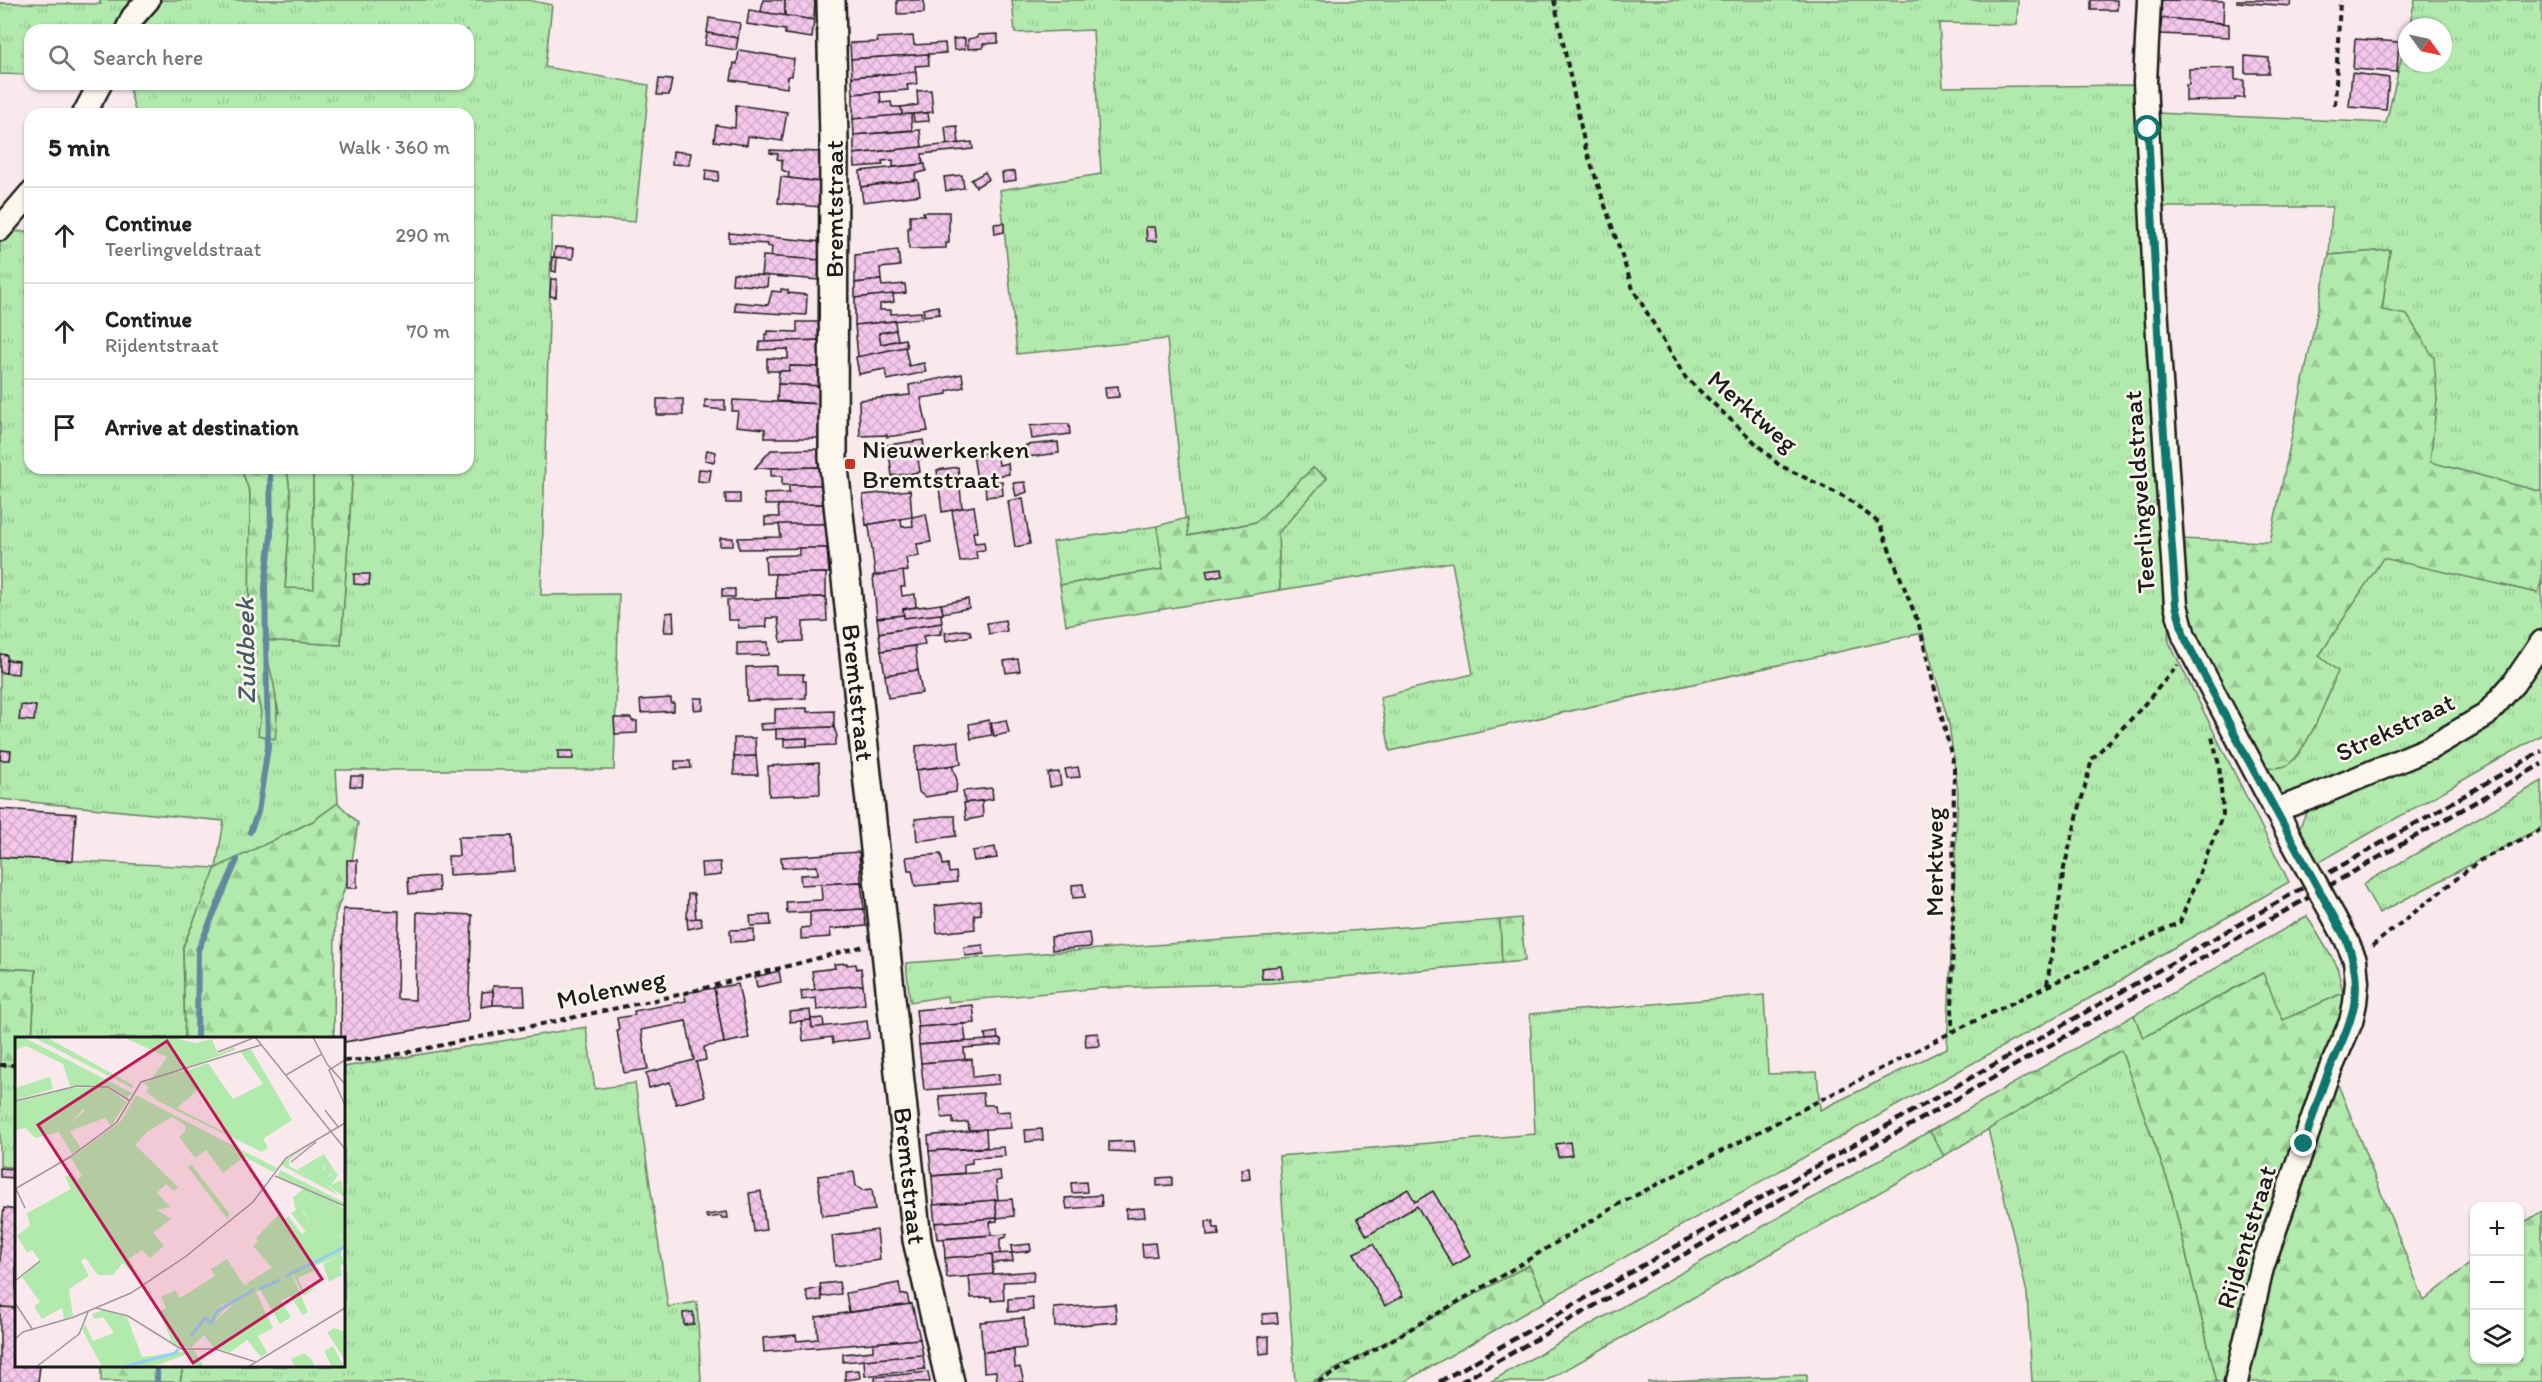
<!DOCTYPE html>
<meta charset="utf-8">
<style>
:root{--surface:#fff;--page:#f6f6f6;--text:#222;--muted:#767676;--line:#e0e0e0}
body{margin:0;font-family:Itim,sans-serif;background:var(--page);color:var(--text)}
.controls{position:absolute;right:18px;bottom:18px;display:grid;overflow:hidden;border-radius:12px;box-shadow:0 2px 4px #0004}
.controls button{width:54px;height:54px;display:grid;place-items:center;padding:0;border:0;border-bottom:2px solid var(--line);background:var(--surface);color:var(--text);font:30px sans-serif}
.compass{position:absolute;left:2398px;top:18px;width:54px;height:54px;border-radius:50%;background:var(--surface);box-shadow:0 2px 4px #0004;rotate:123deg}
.stop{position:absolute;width:18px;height:18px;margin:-14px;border:4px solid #0f766e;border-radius:50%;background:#fff}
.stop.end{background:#0f766e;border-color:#fff;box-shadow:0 2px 6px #0008}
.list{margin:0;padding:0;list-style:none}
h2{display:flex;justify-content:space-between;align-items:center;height:78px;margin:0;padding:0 24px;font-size:26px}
h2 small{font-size:20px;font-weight:400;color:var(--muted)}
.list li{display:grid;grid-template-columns:39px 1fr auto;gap:18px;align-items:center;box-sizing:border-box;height:96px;padding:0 24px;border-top:2px solid var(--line)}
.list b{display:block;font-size:22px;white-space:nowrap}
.list p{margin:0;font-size:20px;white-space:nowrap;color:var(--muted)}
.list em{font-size:20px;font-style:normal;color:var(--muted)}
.icon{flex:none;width:33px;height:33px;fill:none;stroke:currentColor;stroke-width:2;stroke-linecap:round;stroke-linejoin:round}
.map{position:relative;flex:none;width:2542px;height:1382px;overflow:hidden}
.search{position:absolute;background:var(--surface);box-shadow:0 2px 4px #0004;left:24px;top:24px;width:450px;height:66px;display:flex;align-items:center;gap:15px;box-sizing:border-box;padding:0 21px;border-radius:18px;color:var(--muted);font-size:22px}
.panel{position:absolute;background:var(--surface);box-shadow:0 2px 4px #0004;left:24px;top:108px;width:450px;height:366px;border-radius:18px}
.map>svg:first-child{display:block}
</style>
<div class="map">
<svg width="2542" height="1382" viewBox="0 0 2542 1382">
<defs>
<pattern id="grass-tufts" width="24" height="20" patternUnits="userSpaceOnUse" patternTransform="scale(1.5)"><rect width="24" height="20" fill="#b2eaad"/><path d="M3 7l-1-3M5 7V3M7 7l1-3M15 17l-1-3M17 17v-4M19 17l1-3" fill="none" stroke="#98c894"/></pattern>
<pattern id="forest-firs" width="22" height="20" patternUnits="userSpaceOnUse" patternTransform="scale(1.5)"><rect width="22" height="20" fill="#b2eaad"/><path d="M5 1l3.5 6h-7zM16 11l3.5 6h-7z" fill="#98c894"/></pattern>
<pattern id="building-cross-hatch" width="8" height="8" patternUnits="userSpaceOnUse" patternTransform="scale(1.5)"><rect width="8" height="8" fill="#f5c7eb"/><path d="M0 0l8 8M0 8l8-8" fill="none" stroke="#d1aac9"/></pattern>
</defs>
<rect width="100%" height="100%" fill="#f9e9ec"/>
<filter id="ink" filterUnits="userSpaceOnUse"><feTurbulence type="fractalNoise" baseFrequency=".0167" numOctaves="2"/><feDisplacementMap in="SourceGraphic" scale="12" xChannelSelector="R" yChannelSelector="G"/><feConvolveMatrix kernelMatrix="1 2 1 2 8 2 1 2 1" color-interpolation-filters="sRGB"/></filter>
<g filter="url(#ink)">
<g fill="url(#grass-tufts)" stroke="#678364" stroke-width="1.5">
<polygon points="99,0 136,0 116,30 30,30 30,75 0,74 0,3 101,4"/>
<polygon points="158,0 528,0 552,5 545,67 649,85 635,222 552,216 541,595 619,594 614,770 336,770 338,803 313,821 216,868 183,947 185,1038 32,1038 36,970 0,968 0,857 216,868 224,821 0,799 0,240 9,232 30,231 30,468 241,468 250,493 249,659 261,712 279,713 263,640 341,645 353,468 468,468 468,114 136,114 128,84 468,84 468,30 135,30"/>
<polygon points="1012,0 2018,0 2017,25 1939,23 1943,87 2134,85 2169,642 2289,882 2159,956 2115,984 1546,1301 1529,1265 1312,1382 1295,1382 1279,1156 1535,1134 1530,1014 1764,995 1768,1074 1817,1072 1820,1110 1947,1048 1958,792 1949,724 1923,633 1390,751 1380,697 1473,674 1452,562 1280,590 1278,533 1327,477 1313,468 1256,522 1187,536 1167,339 1017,354 1000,190 1101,174 1093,30 1015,33"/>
<polygon points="2415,0 2542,0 2542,492 2429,462 2437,399 2382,310 2390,250 2329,255 2332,207 2160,207 2156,113 2386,123 2407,34 2407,63 2443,63 2443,27 2409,27"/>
<polygon points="287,468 313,468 314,589 285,589 291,501"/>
<polygon points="1157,526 1164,569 1060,585 1053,542"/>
<polygon points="2383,557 2538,593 2542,578 2542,631 2495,696 2460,723 2287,799 2275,797 2257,763 2319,656"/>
<polygon points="2542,654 2542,735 2318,863 2299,829 2310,804 2429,755"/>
<polygon points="2542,781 2542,827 2379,913 2363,884"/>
<polygon points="2307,916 2337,966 2343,993 2283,1021 2262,973 2143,1038 2134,1015"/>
<polygon points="1500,920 1502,963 1271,983 1101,988 948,1002 947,996 910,1002 906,963"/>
<polygon points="586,1027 595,1089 635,1083 668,1307 697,1302 701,1382 180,1382 183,1366 344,1366 344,1067"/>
<polygon points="2121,1050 2170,1187 2217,1382 2032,1382 2027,1293 1988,1129"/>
<polygon points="0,1065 16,1065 16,1168 0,1166"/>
<polygon points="1930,1131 1944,1156 1544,1382 1490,1382"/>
<polygon points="1807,1375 1807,1382 1647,1382"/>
</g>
<g fill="url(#forest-firs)" stroke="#678364" stroke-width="1.5">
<path d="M2390,250L2382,310L2407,315L2434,358L2437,399L2430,462L2542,492V578L2538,593L2383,558L2319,656L2338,671C2329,692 2306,758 2285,766C2274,770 2267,767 2257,763L2187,630L2177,539L2270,542L2329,255Z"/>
<path d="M241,468H287L291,501L285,588L314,589L313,468H353L341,645L263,640C272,678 281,699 275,739L258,735L261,712L249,659L250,493Z"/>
<polygon points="1313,468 1327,478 1278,533 1280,590 1066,625 1060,585 1163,569 1157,526 1187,518 1188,536 1256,522"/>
<polygon points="338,803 358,823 350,873 335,916 334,1038 185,1038 183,947 216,868 313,821"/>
<polygon points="1521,918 1525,961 1502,963 1500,920"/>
<polygon points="0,968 36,970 32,1038 16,1038 16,1065 0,1065"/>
<polygon points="2263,973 2283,1020 2343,993 2343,1007 2326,1054 2424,1301 2474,1260 2474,1360 2520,1360 2520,1225 2542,1211 2542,1382 2242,1382 2252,1263 2225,1382 2217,1382 2170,1187 2121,1050 1944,1156 1930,1131 2134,1015 2143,1038"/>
<polygon points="1529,1265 1546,1301 1404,1382 1312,1382"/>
<polygon points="101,1366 183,1366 180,1382 101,1381"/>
</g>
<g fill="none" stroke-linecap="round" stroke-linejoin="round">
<g stroke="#63879d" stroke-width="6">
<polyline points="250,832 258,812 268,747 265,587 271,535 270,468"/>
<polyline points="197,1038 198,950 237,860"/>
<polyline points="157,1382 157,1366"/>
</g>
</g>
<g fill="url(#building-cross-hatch)" stroke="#1c1c1c" stroke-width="1.5">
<polygon points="763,0 785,0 785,16 761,12"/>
<polygon points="785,0 815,0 814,20 785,16"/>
<polygon points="897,0 924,0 924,13 897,14"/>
<rect x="2091" y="0" width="26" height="10"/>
<polygon points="2161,0 2224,1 2223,23 2161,18"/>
<polygon points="2237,0 2291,0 2290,6 2237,2"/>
<polygon points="749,10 814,20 812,38 785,34 785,30 747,24"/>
<polygon points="709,18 740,23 738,38 707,33"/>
<polygon points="2162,18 2229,24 2229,37 2160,34"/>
<polygon points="707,33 738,38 736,50 705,45"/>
<polygon points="998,34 998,43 983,44 983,48 968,49 968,39 978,37 978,35"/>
<polygon points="913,36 914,45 945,43 946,53 851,59 850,43 878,42 877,38"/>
<polygon points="965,38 965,49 954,50 953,39"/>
<polygon points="2355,39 2399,42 2397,72 2353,69"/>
<polygon points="739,50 794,59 792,76 788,76 787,88 731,80 734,63 737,64"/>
<polygon points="928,54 929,65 915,66 916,72 852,77 851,59"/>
<polygon points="2245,56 2269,58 2269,73 2245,73"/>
<polygon points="2235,68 2235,80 2244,80 2244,98 2235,98 2235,100 2186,101 2186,85 2189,85 2189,69"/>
<polygon points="916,72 917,84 907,85 908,90 853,94 852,77"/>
<polygon points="2352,73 2389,78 2386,110 2349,107"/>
<polygon points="659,79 672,80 669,95 657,95"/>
<polygon points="931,90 933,112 902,115 901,107 918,105 917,91"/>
<polygon points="880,92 881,103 891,102 892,107 901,107 902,115 853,119 853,94"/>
<polygon points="736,105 787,112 782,141 748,136 747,145 714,141 716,125 735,128"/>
<polygon points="928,113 929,121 914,122 913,114"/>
<polygon points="911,114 912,130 854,135 853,119"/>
<polygon points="957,126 959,143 947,145 945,127"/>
<polygon points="920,130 922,147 854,154 854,135"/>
<polygon points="972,142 973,149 922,154 923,164 893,167 893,160 882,161 883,165 855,167 854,154"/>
<polygon points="770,150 819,152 820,182 788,178 789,173 782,170 782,160 777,159 778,154 770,153"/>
<polygon points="673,151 691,153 689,165 672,164"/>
<polygon points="925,164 926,171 915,174 916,180 861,187 860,171"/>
<polygon points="706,170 719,172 718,181 705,180"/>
<polygon points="1015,171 1016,180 1003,182 1002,173"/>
<polygon points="985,172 989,179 976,187 971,180"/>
<polygon points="962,175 964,188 946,191 944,177"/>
<polygon points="781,177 820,182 820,207 778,203"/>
<polygon points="916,180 918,180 920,195 863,202 861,187"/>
<polygon points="923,212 949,212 949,243 946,243 946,248 909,249 908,228 910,228 910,215 924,215"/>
<polygon points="1004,223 1004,232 995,234 994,224"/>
<polygon points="1146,227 1155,227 1157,241 1147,241"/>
<polygon points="729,233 822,242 821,260 771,257 772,247 767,246 768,244 729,242"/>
<polygon points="555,247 574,248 573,259 554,257"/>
<polygon points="898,250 900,266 880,268 881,280 855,283 855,255"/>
<polygon points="763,256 821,260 819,280 761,275"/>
<polygon points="552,257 557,258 556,272 552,271"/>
<polygon points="733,273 768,276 767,287 732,284"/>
<polygon points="551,279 557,279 556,297 550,296"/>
<polygon points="881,280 882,286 905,284 906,293 855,298 855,283"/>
<polygon points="781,289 788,290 788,293 807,295 806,315 735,311 735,302 768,305 772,291 781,292"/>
<polygon points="893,294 894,302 880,304 880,310 891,310 891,314 921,312 922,318 855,325 855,298"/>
<polygon points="938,306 940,314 924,316 923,309"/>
<polygon points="895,321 896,330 879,333 881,344 905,339 907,347 858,357 855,325"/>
<polygon points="797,322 823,322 822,340 765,342 765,334 768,334 768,331 797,332"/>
<polygon points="896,330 898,340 881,344 879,333"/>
<polygon points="822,340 822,367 790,366 789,371 767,371 767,358 788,359 788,349 759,350 760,342"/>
<polygon points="905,347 909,366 924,363 926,372 887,380 885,369 859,374 856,357"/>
<polygon points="790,366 822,367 822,386 778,384 779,371 789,371"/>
<polygon points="962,374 964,387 947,391 947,394 921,398 928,431 887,437 887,435 860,436 859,400 910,395 909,385"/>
<polygon points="778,384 822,386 822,404 777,401"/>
<polygon points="1118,386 1119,397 1106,398 1105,387"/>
<rect x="657" y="399" width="26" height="16"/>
<polygon points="705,400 725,400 725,410 705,408"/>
<polygon points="733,400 822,404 821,438 765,438 765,429 736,426 738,411 732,411"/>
<polygon points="1049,424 1069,424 1070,434 1032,439 1030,426"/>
<polygon points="923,440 926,458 918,459 920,472 892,476 888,445"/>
<polygon points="1058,442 1059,453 1028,457 1026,445"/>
<polygon points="823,449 824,467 755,468 771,450"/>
<polygon points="707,450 716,452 714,462 705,460"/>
<polygon points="997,451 999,465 1008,463 1009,474 977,479 973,455"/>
<polygon points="824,467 825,485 782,485 782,476 771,476 771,468"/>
<polygon points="958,467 962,508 942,512 937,470"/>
<polygon points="699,469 711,470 709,482 698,481"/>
<polygon points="1002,481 1003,495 986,497 985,483"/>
<polygon points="1025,482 1027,492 1016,496 1013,483"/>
<polygon points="789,485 825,485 826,504 765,505 764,494 789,493"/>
<polygon points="910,490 912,517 866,525 863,495"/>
<polygon points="725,494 740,494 740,503 726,503"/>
<polygon points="1023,498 1030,544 1015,547 1008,501"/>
<polygon points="826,504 827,524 765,525 765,517 779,517 778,505"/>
<polygon points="974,506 978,532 973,532 975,543 984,542 985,550 976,551 977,559 960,562 952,510"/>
<polygon points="926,514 931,542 917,544 919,556 906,558 908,571 873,576 875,574 869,526 866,525 901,519 902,527 913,526 912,517"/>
<polygon points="779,524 827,524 828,548 739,549 738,538 781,537"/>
<rect x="720" y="538" width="13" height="8"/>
<polygon points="799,548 827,548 829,573 766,574 765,556 799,555"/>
<polygon points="1221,568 1222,575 1208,578 1206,570"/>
<polygon points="903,571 905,587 901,587 902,596 915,594 916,607 903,609 904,615 877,618 873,576"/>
<polygon points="826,573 826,597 776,598 775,574"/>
<polygon points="354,574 370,574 369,585 354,584"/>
<rect x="722" y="589" width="13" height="8"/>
<polygon points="826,597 827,621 803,622 803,641 781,642 778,618 766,618 767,627 739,628 738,620 728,620 727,600"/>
<polygon points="968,599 969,608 943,613 941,604"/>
<polygon points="941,604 943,614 904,618 903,609"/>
<polygon points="673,612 674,632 664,632 666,613"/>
<polygon points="941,614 942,623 879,633 877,618 904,615 904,618"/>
<polygon points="1005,620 1007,631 989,634 987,623"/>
<polygon points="942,623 943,631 940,631 941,634 923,636 925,644 881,651 879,633"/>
<polygon points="964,630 970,631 971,636 946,641 945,633"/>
<polygon points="768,642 769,655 737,656 737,643"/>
<polygon points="915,646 918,670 885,675 881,651"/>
<polygon points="0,654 7,655 6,673 0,672"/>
<polygon points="1018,659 1020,671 1006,673 1004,661"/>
<polygon points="7,660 19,661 18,674 6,673"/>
<polygon points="776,666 776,674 805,674 803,675 803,681 806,681 806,698 747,701 746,667"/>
<polygon points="918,670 922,693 888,698 885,675"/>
<polygon points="671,698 671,703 674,703 674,711 641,713 640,700"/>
<polygon points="694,698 703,698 703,709 694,710"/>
<polygon points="21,705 36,706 34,721 19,720"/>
<polygon points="807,708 807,712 834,711 834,727 761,730 760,724 775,723 775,709"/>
<polygon points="614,718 631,718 632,721 637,721 637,733 615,734"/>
<polygon points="989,720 992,735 971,739 969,724"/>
<polygon points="1006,720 1009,733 994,736 991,723"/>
<polygon points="834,727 837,736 835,745 807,746 807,738 776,739 776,729"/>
<polygon points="734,738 755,738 756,756 734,757"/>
<polygon points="807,738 807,746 784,747 784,739"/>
<polygon points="958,741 961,764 916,770 916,746"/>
<polygon points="1,750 11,751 10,760 0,760"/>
<rect x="558" y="751" width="15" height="8"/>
<polygon points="756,756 758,775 734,775 734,757"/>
<polygon points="675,761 690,761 691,768 675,769"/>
<polygon points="819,763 820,794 769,796 768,766"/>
<polygon points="952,766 957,780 956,792 925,797 919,792 916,770"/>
<polygon points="1078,767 1080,777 1067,778 1065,769"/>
<polygon points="1059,772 1061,785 1050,787 1048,773"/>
<polygon points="351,776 363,776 362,787 350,786"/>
<polygon points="992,788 993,799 965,803 963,791"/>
<polygon points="982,801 983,817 966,820 964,803"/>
<polygon points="0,809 76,814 73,861 0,857"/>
<polygon points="945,816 955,816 956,836 917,841 915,819"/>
<polygon points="512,836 514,871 449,875 448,856 459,856 458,837"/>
<polygon points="995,847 997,858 974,861 972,851"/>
<polygon points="859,852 861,882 801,885 800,875 818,874 817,866 782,868 781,857"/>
<polygon points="941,854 943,865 948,864 949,873 956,872 957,882 915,886 912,870 908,870 906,857"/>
<rect x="347" y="860" width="10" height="28"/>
<polygon points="720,862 721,875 702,877 701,863"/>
<polygon points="438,876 439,891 409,894 408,878"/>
<polygon points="861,882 864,909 787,913 786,902 822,900 821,884"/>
<polygon points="1083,884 1085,897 1073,898 1072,885"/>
<polygon points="688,894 694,894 696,919 687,919"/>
<polygon points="980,901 981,914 974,915 975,929 937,933 935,906"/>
<polygon points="343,909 399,911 397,999 415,1000 417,912 472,915 468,1021 344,1042 344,1038 341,1038"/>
<polygon points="864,909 866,926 830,929 831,937 801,939 801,928 810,927 810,912"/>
<polygon points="770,915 771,925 751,926 750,916"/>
<polygon points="701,918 702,926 688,929 687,919"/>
<polygon points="754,929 754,941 731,942 730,930"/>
<polygon points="1089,933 1091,947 1052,950 1051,937"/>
<polygon points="983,945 984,954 965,956 964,947"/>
<polygon points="847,963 847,965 856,964 857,969 861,968 863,985 815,990 812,971 835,968 834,964"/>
<polygon points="1281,966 1283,978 1262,979 1261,968"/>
<polygon points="779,971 781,982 757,987 755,977"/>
<polygon points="738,984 749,1038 724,1043 714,988"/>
<polygon points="863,985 865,1004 817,1010 816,998 802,1000 801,991"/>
<polygon points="493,986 524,986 525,1005 493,1005"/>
<polygon points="714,988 724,1043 704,1047 706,1060 696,1062 705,1096 676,1104 670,1082 649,1088 646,1073 694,1060 686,1021 641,1030 648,1069 624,1073 617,1030 619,1029 617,1018 635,1015 634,1011 686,1001 684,993"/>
<polygon points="493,991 493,1005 481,1007 482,992"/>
<polygon points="973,1005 975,1023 918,1027 916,1010"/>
<polygon points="810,1010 811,1020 790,1022 789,1012"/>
<polygon points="823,1018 824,1027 812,1028 811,1019"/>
<polygon points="811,1020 812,1028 867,1021 869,1038 833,1043 832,1037 803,1041 801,1021"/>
<polygon points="964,1024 966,1041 919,1045 918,1027"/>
<polygon points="997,1032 998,1039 986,1040 985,1034"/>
<polygon points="1098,1033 1100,1046 1086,1047 1085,1034"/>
<polygon points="1001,1039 1002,1045 964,1048 965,1060 921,1063 919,1045"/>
<polygon points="972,1059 973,1077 999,1074 999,1084 924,1090 921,1063"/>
<polygon points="983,1093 984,1105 995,1105 996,1112 1010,1111 1011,1128 969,1130 968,1122 953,1124 953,1117 942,1118 939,1096"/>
<polygon points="986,1129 987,1147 929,1151 928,1136"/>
<polygon points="1042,1129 1043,1140 1026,1142 1025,1130"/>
<polygon points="1134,1141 1135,1152 1109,1151 1109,1142"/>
<polygon points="1570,1142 1572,1155 1558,1157 1556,1144"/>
<polygon points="1004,1147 1005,1156 972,1158 972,1163 964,1164 964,1173 932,1176 929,1151"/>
<polygon points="0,1168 16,1169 16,1178 0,1177"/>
<polygon points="1249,1168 1250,1179 1242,1180 1241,1169"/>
<polygon points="1000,1171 1001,1180 996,1181 998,1200 934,1205 932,1176"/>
<polygon points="854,1172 856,1186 862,1190 872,1189 875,1210 822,1216 818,1176"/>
<polygon points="1172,1177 1172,1185 1157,1186 1157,1178"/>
<polygon points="1086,1182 1087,1192 1072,1193 1071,1183"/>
<polygon points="1408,1189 1415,1202 1433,1191 1471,1256 1453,1266 1417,1206 1367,1236 1357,1219"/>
<polygon points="761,1191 766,1230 754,1232 749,1193"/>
<polygon points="1101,1195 1102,1206 1067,1209 1065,1198"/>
<polygon points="1012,1199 1014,1216 997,1218 995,1200"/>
<polygon points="995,1200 997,1218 935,1223 933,1205"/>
<polygon points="4,1208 16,1210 16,1308 0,1307 0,1240"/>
<polygon points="1144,1208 1145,1217 1126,1218 1126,1209"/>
<polygon points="727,1212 728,1218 722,1218 721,1216 707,1218 706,1215"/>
<polygon points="997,1218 997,1221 990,1222 991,1235 937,1239 935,1223"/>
<polygon points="1206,1221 1213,1221 1214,1228 1218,1228 1219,1235 1207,1236"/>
<polygon points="877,1230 880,1260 835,1266 832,1236"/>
<polygon points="1007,1234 1006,1237 1000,1239 1000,1254 945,1258 944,1239"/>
<polygon points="1155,1243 1157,1256 1143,1257 1142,1244"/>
<polygon points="1030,1244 1031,1251 1012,1253 1011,1246"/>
<polygon points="1373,1244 1403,1296 1385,1306 1354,1253"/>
<polygon points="1012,1253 1013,1261 993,1263 992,1254"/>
<polygon points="992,1254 993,1275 947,1278 945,1258"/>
<polygon points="1034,1271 1033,1281 1003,1282 1004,1300 992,1301 991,1297 971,1298 969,1276"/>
<polygon points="839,1282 841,1294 822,1297 820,1284"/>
<polygon points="899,1283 901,1295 907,1294 909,1303 912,1304 849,1312 846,1293"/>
<polygon points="820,1288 822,1300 809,1302 806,1291"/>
<polygon points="1032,1297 1033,1310 1008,1312 1008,1299"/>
<polygon points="912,1304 920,1339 764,1352 763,1338 796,1335 797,1341 818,1339 816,1317"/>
<polygon points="1115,1304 1117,1322 1055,1327 1054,1308"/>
<polygon points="0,1307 16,1308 16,1366 40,1366 38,1382 0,1382"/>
<polygon points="693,1312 694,1324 684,1325 683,1313"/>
<polygon points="1277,1313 1278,1323 1263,1324 1262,1314"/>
<polygon points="1024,1318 1026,1348 983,1352 980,1322"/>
<polygon points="1269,1336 1269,1353 1259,1354 1258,1337"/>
<polygon points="920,1339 923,1355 843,1362 843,1354 873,1351 873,1343"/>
<polygon points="1014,1350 1015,1368 1020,1367 1024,1382 997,1382 996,1371 984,1372 983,1352"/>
<polygon points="923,1355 925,1369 865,1376 864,1360"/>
<polygon points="859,1370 860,1378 845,1380 845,1371"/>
<polygon points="928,1372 930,1382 875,1382 875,1377"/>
</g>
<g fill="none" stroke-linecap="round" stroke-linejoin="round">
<g stroke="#1c1c1c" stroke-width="27">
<g id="minor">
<polyline points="2149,0 2145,82 2157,321 2176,605 2184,636 2191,650 2290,837"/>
<polyline points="127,30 133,17 148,0"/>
<polyline points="84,114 100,84"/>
<polyline points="0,229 30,194"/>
<polyline points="2275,810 2312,797 2430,748 2486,715 2514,683 2542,642"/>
<polyline points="2236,1382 2262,1268 2325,1082 2351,1022 2355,1003 2357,982 2355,960 2346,939"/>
</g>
</g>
<g stroke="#1c1c1c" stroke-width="32">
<g id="tertiary">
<path id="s1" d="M831,0L834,141L833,458L917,1240L950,1382"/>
</g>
</g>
<g stroke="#1c1c1c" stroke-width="4" stroke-dasharray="6 4.5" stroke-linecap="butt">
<polyline points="1554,0 1585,146 1633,289 1685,377 1779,465 1847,498 1879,523 1919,625 1954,766 1952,1032"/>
<polyline points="2335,105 2340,0"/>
<polyline points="2372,946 2479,861 2542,829"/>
<polyline points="2047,985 2064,868 2092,759 2136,714 2178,665"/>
<polyline points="344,1061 376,1059 674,996 864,946"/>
<polyline points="0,1065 16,1065"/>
<polyline points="1318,1382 1475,1292 1621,1203 1952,1032 2180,922 2223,814 2219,765 2212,737"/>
</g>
<use href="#minor" stroke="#fbf7ec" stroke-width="22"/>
<use href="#tertiary" stroke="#fbf7ec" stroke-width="27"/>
<g stroke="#1c1c1c" stroke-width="4.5" stroke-dasharray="9 4.5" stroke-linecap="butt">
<polyline points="1439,1382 2542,751"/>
<polyline points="1461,1382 2542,764"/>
</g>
<g stroke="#1c1c1c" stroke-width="27" stroke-linecap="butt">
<polyline id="minor-bridge" points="2290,837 2346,939"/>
</g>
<use href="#minor-bridge" stroke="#fbf7ec" stroke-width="22"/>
</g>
</g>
<g fill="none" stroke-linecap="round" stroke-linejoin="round" filter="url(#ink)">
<path stroke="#0f766e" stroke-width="8" d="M2148,129L2161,392L2176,605L2184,636L2191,650L2247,758L2346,939C2369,996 2348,1026 2326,1078C2318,1099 2311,1122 2304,1144"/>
</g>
<rect fill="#c8321e" stroke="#fbf7ec" stroke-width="2" x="844" y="458" width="12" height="12" rx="3"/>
<g text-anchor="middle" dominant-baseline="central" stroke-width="5" stroke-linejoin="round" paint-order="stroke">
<g font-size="26" fill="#1c1c1c" stroke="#fbf7ec">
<text transform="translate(834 209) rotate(-90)">Bremtstraat</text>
<text transform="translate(1753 411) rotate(41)">Merktweg</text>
<text transform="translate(2139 492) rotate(-94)">Teerlingveldstraat</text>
<text stroke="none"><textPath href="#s1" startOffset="694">Bremtstraat</textPath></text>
<text transform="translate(2395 727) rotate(-25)">Strekstraat</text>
<text transform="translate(1934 862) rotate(-90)">Merktweg</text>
<text transform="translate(611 989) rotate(-12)">Molenweg</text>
<text stroke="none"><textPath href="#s1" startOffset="1180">Bremtstraat</textPath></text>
<text transform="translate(2246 1237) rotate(-73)">Rijdentstraat</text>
</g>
<g font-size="26" fill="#1c1c1c" stroke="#fbf7ec" text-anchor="start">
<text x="862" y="449">Nieuwerkerken<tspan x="862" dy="30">Bremtstraat</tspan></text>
</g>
<g font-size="27" font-style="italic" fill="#465b67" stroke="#fbf7ec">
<text transform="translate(245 651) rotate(-91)">Zuidbeek</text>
</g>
</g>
<g transform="translate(15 1037)">
<rect width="330" height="330" fill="#f9e9ec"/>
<path d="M0,0H8L117,56L112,61L95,50L55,49L48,27L11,9L0,13ZM18,0H31L118,48L117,51ZM236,12L277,83L248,102L253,111L247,115L166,76L168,74L213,97L185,51L162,71L147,63L174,33L193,26L218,62L248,47L225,14ZM35,40L38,52L0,63V51ZM91,50L113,66L67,73L56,87L60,92L55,95L66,111L57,117L44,95L20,101L11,91L0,93V65L51,51ZM121,58L205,102L203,106L229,120L208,136L191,113L180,121L164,100L170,95V88L157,80L133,94L120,108L163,150L159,154L151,147L142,156L155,170L142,173L156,182L138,196L149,209L135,221L127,213L114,222L119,229L114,233L108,226L98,238H83L70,221L66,224L74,239L54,252L58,279L49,282L47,271L27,282L19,269L25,265L7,240L25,224L17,213L12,216L2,199L15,188L12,176L56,152L50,140L57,136L62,143L67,139L56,121L106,84ZM309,117L316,128L310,126L308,134L295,140L282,133ZM176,127L214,176L213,183L173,130ZM320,134L323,138L316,148L326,143L330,161L312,147V141ZM307,168H319L295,185L286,171ZM265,176L284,200L282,202L296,225L274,230L293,275L288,278L275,259L266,264L276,280L265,287L245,253L241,255L258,291L243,299L252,316L246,320L232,303L216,315L199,311L189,298L176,311L158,308L144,274L151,271L146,260L160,253L165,261L200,239L196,232L212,222L229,248L267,242L238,209L243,204L241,201ZM217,255L222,263L230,256L201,283L207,268L215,264L214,261L199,271L197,268ZM323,220L327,238L314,245L308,227ZM88,273L112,280L127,320L179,313L189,330H180L172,317L137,330H87L67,292L70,287L78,304L99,296L88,280L79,282L77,277ZM319,291L330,295V323L312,295ZM318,309L329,330H317L309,314ZM289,316L297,323L300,330H280L276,322Z" fill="#b2eaad" fill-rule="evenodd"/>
<path d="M108,0H156L180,6L197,2L203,17L219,10L220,13L158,36L174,33L147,63L168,74L166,76L143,64L131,55L134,50L128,46L135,44L152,20ZM79,52L85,69L111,66L96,89L90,81L60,92L56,87L73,70L68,56ZM205,102L262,131L258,135L203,106ZM292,110L274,123V129L295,140L310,132V126L316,128L320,134L312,140V147L323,158L266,128L269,124ZM265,133L330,166V168L263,140ZM309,160L330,170L323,168L302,191L314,188L325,200L330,199L326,218L330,226L325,229L322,220L299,229L301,233L283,241L289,254L301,251L289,259L274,230L296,225L270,182L273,179L287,197L291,195L276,176L284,171L295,185L318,169L307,168ZM258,230L267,242L255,251L246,253L232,246ZM217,255L222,262L227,257H231L209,273L196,288L200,274L215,263L199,271L197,268Z" fill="#b2eaad"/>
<path d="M290,151L309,160L307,168L286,171L291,181L280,171L278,160ZM323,168L330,172V199H319L314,188L300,191L297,187Z" fill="#b2eaad"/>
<path fill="none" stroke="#93cff3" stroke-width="3" d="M271,239L330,210M244,252L265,243M176,299L190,281L197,286L201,275L240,252M108,330L161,316L163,312"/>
<path fill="none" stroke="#a19799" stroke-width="1.5" d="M240,0L330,112M298,0L312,27L330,47M203,15L241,0M330,23L314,33L330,68M271,38L307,17M0,64L62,49L93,50L115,64M310,73L324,91M276,125L301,105M260,139L330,169M0,152L55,120L102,85L126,45L246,8M1,152L10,171M0,244L25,224M0,266L18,293M81,271L113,279L166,312H200L241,325M0,302L8,295L59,280L116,256L170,220L238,165L271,121L330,86M21,330L64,297L73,275M233,330L330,271"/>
<path fill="#c2185b" fill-opacity="0.15" stroke="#c2185b" stroke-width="3" d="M152,4L307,242L178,326L23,88Z"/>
<rect width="330" height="330" fill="none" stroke="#1c1c1c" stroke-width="3"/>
</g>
</svg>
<div class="controls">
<button>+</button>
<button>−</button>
<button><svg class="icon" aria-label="layers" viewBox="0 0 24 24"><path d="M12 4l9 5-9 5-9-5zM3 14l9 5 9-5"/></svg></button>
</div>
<svg class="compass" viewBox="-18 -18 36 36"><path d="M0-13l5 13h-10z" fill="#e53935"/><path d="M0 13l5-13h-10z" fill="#767676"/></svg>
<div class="stop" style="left:2148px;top:129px"></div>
<div class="stop end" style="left:2304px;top:1144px"></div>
<div class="search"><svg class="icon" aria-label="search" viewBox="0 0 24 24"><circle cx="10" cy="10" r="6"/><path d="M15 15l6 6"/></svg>Search here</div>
<section class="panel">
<h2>5 min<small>Walk · 360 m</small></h2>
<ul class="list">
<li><svg class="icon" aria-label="ahead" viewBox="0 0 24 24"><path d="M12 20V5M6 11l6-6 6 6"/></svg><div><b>Continue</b><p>Teerlingveldstraat</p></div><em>290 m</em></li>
<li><svg class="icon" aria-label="ahead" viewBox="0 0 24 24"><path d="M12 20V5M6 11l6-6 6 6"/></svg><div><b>Continue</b><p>Rijdentstraat</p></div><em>70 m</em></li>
<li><svg class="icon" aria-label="arrive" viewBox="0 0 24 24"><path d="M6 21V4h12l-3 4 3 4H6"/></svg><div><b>Arrive at destination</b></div></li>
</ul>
</section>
</div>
